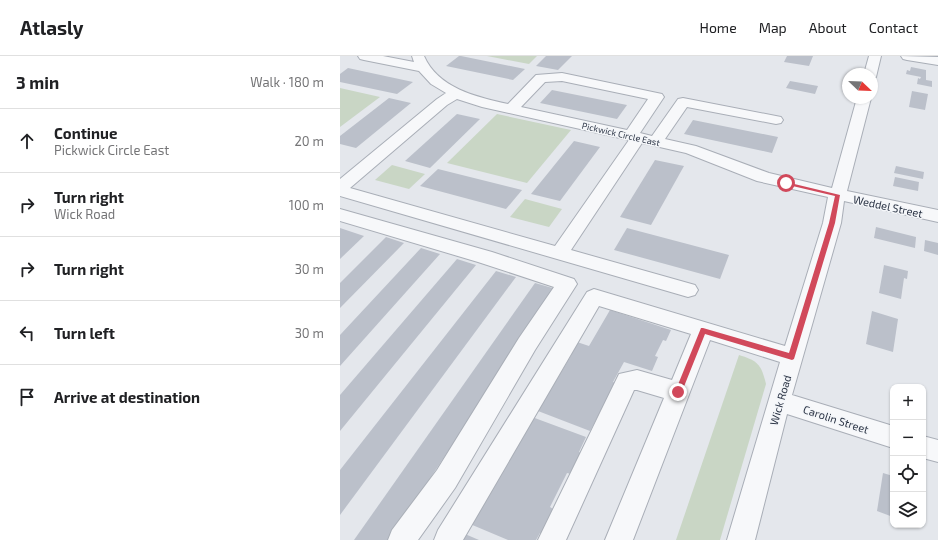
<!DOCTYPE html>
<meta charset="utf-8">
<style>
:root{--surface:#fff;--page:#f6f6f6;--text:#202124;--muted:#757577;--line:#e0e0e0}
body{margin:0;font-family:"Exo 2",sans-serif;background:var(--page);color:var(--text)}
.controls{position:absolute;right:12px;bottom:12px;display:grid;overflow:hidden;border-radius:8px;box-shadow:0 1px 3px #0004}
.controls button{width:36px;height:36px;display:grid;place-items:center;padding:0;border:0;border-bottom:1px solid var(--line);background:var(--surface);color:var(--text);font:20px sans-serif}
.compass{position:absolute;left:502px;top:12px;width:36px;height:36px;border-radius:50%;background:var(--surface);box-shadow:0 1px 3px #0004;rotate:113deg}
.stop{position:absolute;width:12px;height:12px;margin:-9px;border:3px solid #d1495b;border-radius:50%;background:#fff}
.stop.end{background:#d1495b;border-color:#fff;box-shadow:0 1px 4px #0008}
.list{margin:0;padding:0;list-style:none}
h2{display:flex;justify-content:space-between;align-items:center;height:52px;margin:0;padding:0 16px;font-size:17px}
h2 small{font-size:13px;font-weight:400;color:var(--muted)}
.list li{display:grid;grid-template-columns:26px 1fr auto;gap:12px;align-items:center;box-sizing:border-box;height:64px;padding:0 16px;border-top:1px solid var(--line)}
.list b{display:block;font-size:15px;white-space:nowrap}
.list p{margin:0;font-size:13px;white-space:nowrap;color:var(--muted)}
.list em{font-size:13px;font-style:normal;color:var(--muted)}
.icon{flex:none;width:22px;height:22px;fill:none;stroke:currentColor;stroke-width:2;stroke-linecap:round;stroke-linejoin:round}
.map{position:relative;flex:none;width:598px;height:484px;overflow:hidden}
header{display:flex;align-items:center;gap:24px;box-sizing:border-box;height:56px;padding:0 20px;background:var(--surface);border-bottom:1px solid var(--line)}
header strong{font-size:19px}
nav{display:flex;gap:22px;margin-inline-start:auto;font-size:14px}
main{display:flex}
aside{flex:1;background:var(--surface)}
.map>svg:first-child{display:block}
</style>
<header>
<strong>Atlasly</strong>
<nav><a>Home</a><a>Map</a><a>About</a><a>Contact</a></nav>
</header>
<main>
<aside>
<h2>3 min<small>Walk · 180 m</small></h2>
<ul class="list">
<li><svg class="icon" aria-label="ahead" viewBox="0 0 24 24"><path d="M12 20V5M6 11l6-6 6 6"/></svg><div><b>Continue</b><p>Pickwick Circle East</p></div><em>20 m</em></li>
<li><svg class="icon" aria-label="right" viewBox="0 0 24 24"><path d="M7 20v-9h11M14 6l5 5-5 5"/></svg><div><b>Turn right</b><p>Wick Road</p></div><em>100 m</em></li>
<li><svg class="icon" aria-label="right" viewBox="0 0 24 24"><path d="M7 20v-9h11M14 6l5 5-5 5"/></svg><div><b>Turn right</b></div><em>30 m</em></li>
<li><svg class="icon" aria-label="left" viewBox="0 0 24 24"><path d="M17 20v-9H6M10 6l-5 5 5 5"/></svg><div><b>Turn left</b></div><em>30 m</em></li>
<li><svg class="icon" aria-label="arrive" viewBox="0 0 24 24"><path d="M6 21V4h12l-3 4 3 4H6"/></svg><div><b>Arrive at destination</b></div></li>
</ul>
</aside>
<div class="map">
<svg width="598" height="484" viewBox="0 0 598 484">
<rect width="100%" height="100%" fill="#e4e7ec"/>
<g fill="#c9d6c5">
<polygon points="147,0 197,0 189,8"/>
<polygon points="0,32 40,41 0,71"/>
<polygon points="157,58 231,74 187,127 107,107"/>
<polygon points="52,109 85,118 69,133 35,124"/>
<polygon points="185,143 222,153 209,171 170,161"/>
<path d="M399,299C418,305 421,308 426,328L380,484H336Z"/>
</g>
<g fill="#bbc0ca">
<polygon points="119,0 121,0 185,13 173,24 106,10"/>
<polygon points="206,0 232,0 218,14 196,10"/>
<polygon points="447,0 473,0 469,10 444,6"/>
<polygon points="571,11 586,14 586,24 592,25 592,31 577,28 578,22 580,23 581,21 566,18 567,14 570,15"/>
<polygon points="8,12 73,26 57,38 0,26 0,18"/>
<polygon points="450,25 478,30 475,38 446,32"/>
<polygon points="212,34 287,49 277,63 200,47"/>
<polygon points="572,35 588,38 585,54 569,51"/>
<polygon points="49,42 71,47 16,92 0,88 0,80"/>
<polygon points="117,58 140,63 90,112 65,105"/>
<polygon points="353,64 438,81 432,97 344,78"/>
<polygon points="234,85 260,91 220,145 191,138"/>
<polygon points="315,104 344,110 311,169 280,161"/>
<polygon points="556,110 584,116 583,123 554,117"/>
<polygon points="98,113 182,134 166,153 80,130"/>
<polygon points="555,121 579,126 578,135 553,130"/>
<polygon points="536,171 576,181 575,192 534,182"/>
<polygon points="0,172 24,180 0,203"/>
<polygon points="287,172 389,199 380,223 274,194"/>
<polygon points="46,181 64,187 0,252 0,227"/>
<polygon points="585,184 598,187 598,199 584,195"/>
<polygon points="81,192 100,198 0,310 0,279"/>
<polygon points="117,203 136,209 0,375 0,339"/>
<polygon points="544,209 568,215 567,223 564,222 561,243 539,237"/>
<polygon points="156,215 176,221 0,459 0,414"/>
<polygon points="195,227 216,233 49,484 14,484"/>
<polygon points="270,254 331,274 326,285 323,284 315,300 318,301 312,315 284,306 273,326 275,327 250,375 198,355 232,298 230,297 237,286 249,290"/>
<polygon points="532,255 558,263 553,296 526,288"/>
<polygon points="192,361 246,381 239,396 241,397 231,418 227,417 210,451 213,453 202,477 200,477 196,484 168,484 130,468"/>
<polygon points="543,417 553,420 553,461 537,455"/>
<polygon points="125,478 139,484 121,484"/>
</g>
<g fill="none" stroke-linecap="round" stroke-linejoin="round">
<g stroke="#a9aeb7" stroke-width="2">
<g id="minor">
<path d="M18,0H43L74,6L72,0H84C98,32 136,41 168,48L196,19L222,17L322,38L324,41L300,77L312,80L338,43L343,42L441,61L443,64L441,67L436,68L347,51L325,83L356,90L429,117L492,132L517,42H531L507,135L598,154V166L504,145L501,167L452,339L553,370V392L447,358L415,484H387L440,306L370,284L293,484H265L324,342L297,334H294L226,484H198L279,318L297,314L332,324L351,278L259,250L123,484H94L98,474L247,236L254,233L445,290L483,167L488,141L417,125L346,97L302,87L231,194L355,229L358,234L355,239L348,241L0,140V123L97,43L106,37L91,28L79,15L24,4L20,3ZM222,25L308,43L287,74L181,51L205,26ZM117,43L142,51L289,84L215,190L10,132L107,49Z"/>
<polygon points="529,0 541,0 536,21 532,22 532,18 524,18"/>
<polygon points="561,0 598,1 598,9 567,4 563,3"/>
<polygon points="0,153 152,196 234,223 237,228 195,294 115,432 78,484 48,484 52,474 97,414 179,282 214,231 138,206 0,165"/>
<polygon points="583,380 598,384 598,406 583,402"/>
</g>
</g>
<use href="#minor" fill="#f7f8fa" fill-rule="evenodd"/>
</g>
<polygon fill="#d1495b" points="446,126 500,139 495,167 454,303 452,304 365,278 341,338 336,338 335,336 361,272 363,272 449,297 489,167 495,140 444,128 443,127"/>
<g text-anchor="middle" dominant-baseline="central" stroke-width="3" stroke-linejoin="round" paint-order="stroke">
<g font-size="9" fill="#2b3445" stroke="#f4f6f9">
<text transform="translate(281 78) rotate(13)">Pickwick Circle East</text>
</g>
<g font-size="11" fill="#2b3445" stroke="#f4f6f9">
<text transform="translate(548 150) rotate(12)">Weddel Street</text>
<text transform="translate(440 344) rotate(-74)">Wick Road</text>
<text transform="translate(496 363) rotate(18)">Carolin Street</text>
</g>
</g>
</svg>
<div class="controls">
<button>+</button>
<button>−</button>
<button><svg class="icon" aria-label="locate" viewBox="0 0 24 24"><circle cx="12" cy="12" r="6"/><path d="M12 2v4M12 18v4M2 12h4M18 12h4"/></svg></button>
<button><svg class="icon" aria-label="layers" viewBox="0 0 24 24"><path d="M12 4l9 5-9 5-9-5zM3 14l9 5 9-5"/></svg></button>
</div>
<svg class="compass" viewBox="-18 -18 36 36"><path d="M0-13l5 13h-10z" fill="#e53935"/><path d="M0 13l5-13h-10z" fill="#757577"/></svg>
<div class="stop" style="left:446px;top:127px"></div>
<div class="stop end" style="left:338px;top:336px"></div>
</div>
</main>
